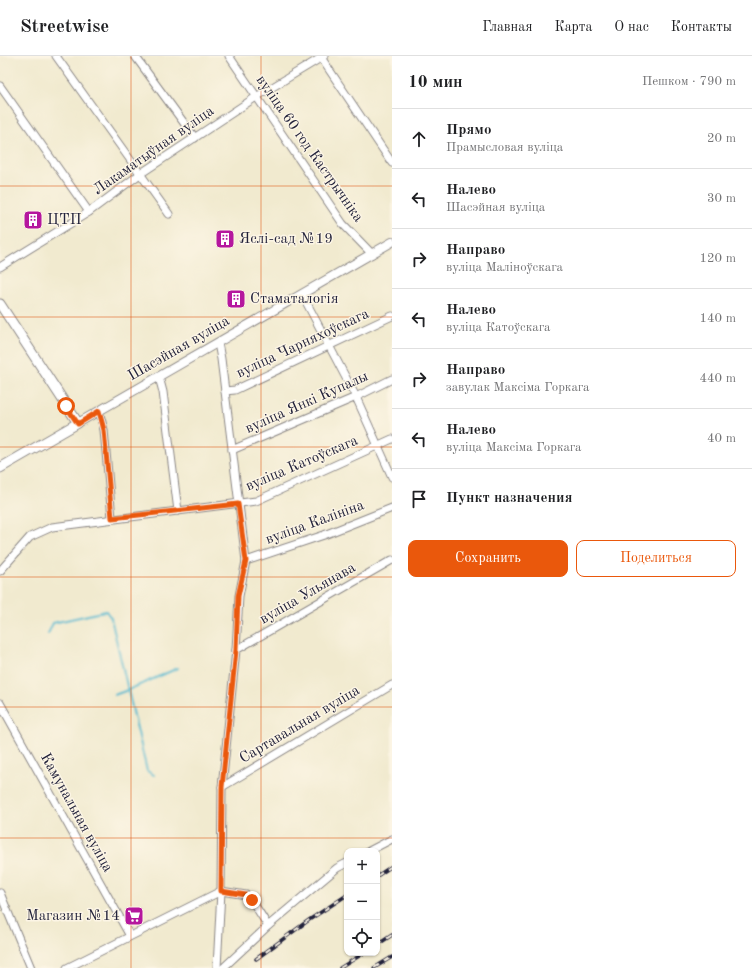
<!DOCTYPE html>
<html lang="ru">
<meta charset="utf-8">
<style>
:root{--surface:#fff;--page:#f6f6f6;--text:#202124;--muted:#757577;--line:#e0e0e0;--accent:#ea580c}
body{margin:0;font-family:"Old Standard TT",serif;background:var(--page);color:var(--text)}
.controls{position:absolute;right:12px;bottom:12px;display:grid;overflow:hidden;border-radius:8px;box-shadow:0 1px 3px #0004}
.controls button{width:36px;height:36px;display:grid;place-items:center;padding:0;border:0;border-bottom:1px solid var(--line);background:var(--surface);color:var(--text);font:20px sans-serif}
.stop{position:absolute;width:12px;height:12px;margin:-9px;border:3px solid #ea580c;border-radius:50%;background:#fff}
.stop.end{background:#ea580c;border-color:#fff;box-shadow:0 1px 4px #0008}
.list{margin:0;padding:0;list-style:none}
h2{display:flex;justify-content:space-between;align-items:center;height:52px;margin:0;padding:0 16px;font-size:17px}
h2 small{font-size:13px;font-weight:400;color:var(--muted)}
.list li{display:grid;grid-template-columns:26px 1fr auto;gap:12px;align-items:center;box-sizing:border-box;height:60px;padding:0 16px;border-top:1px solid var(--line)}
.list b{display:block;font-size:15px;white-space:nowrap}
.list p{margin:0;font-size:13px;white-space:nowrap;color:var(--muted)}
.list em{font-size:13px;font-style:normal;color:var(--muted)}
.actions{display:flex;gap:8px;padding:12px 16px}
.actions a{flex:1;padding:9px 0;border:1px solid var(--accent);border-radius:8px;text-align:center;font-size:14px;color:var(--accent)}
.actions .main{background:var(--accent);color:#fff}
.icon{flex:none;width:22px;height:22px;fill:none;stroke:currentColor;stroke-width:2;stroke-linecap:round;stroke-linejoin:round}
.map{position:relative;flex:none;width:392px;height:912px;overflow:hidden}
header{display:flex;align-items:center;gap:24px;box-sizing:border-box;height:56px;padding:0 20px;background:var(--surface);border-bottom:1px solid var(--line)}
header strong{font-size:19px}
nav{display:flex;gap:22px;margin-inline-start:auto;font-size:14px}
main{display:flex}
aside{flex:1;background:var(--surface)}
.map>svg:first-child{display:block}
</style>
<header>
<strong>Streetwise</strong>
<nav><a>Главная</a><a>Карта</a><a>О нас</a><a>Контакты</a></nav>
</header>
<main>
<div class="map">
<svg width="392" height="912" viewBox="0 0 392 912">
<rect width="100%" height="100%" fill="#fcf5e5"/>
<filter id="ink" filterUnits="userSpaceOnUse"><feTurbulence type="fractalNoise" baseFrequency=".025" numOctaves="2"/><feDisplacementMap in="SourceGraphic" scale="8" xChannelSelector="R" yChannelSelector="G"/><feConvolveMatrix kernelMatrix="1 2 1 2 8 2 1 2 1" color-interpolation-filters="sRGB"/></filter>
<filter id="wash" filterUnits="userSpaceOnUse"><feTurbulence type="fractalNoise" baseFrequency=".012" numOctaves="4" result="noise"/><feDisplacementMap in="SourceGraphic" scale="16" xChannelSelector="R" yChannelSelector="G"/><feGaussianBlur stdDeviation="0.9" result="paint"/><feColorMatrix in="noise" values="0 0 0 0 0 0 0 0 0 0 0 0 0 0 0 0 0 1.4 0 .05"/><feComposite in="paint" operator="in"/></filter>
<g filter="url(#wash)">
<rect width="100%" height="100%" fill="#f1eacf"/>
<g fill="none" stroke-linecap="round" stroke-linejoin="round">
<g stroke="#52b9d0" stroke-width="2">
<polyline points="48,578 53,567 106,555 111,562 147,715 154,719"/>
<polyline points="114,639 128,634 178,612"/>
</g>
</g>
</g>
<g filter="url(#ink)">
<g fill="none" stroke-linecap="round" stroke-linejoin="round">
<g stroke="#8a8685" stroke-width="9">
<g id="minor">
<polyline points="56,0 169,158"/>
<polyline points="135,0 195,82"/>
<polyline points="229,0 343,168 372,198"/>
<polyline points="320,0 392,107"/>
<polyline points="0,30 89,156"/>
<polyline points="0,211 89,156 140,118 256,41 324,0"/>
<polyline points="302,238 356,341 392,421"/>
<polyline points="159,321 163,336 178,455"/>
<polyline points="225,335 235,334 392,260"/>
<polyline points="99,355 104,374 112,462"/>
<polyline points="232,394 356,341 392,323"/>
<polyline points="246,505 324,479 392,452"/>
<polyline points="0,515 30,481 52,471 256,445 392,383"/>
<polyline points="236,594 392,504"/>
<polyline points="0,647 130,880"/>
<polyline points="222,731 392,629"/>
<polyline points="369,795 392,783"/>
<polyline points="0,837 31,912"/>
<polyline points="67,912 221,835 246,839 251,843 268,870"/>
<polyline points="217,912 221,835 222,731 236,594 239,540 246,505 221,303 218,287"/>
<polyline points="223,912 268,870 337,812 347,807"/>
</g>
</g>
<g stroke="#8a8685" stroke-width="10">
<polyline id="tertiary" points="78,367 392,186"/>
</g>
<g stroke="#8a8685" stroke-width="11">
<polyline id="secondary" points="0,248 78,367 0,412"/>
</g>
<use href="#minor" stroke="#fff" stroke-width="7"/>
<use href="#tertiary" stroke="#fff" stroke-width="8"/>
<use href="#secondary" stroke="#fff" stroke-width="9"/>
<g stroke="#22223b" stroke-width="3.5">
<g id="rail">
<polyline points="377,820 392,810"/>
<polyline points="377,889 392,879"/>
<polyline points="256,903 309,864 347,839"/>
<polyline points="340,912 364,897"/>
<polyline points="374,912 392,901"/>
</g>
</g>
<use href="#rail" stroke="#fcf5e5" stroke-width="2" stroke-dasharray="6" stroke-linecap="butt"/>
</g>
</g>
<g fill="none" stroke-linecap="round" stroke-linejoin="round" filter="url(#ink)">
<polyline stroke="#ea580c" stroke-width="5" points="66,350 78,368 99,355 104,374 112,462 238,448 246,505 238,540 236,594 222,731 221,835 246,839 252,844"/>
</g>
<path fill="none" stroke="#de560e" stroke-width="1" stroke-opacity="0.55" d="M131,0V912M261,0V912M0,130H392M0,261H392M0,391H392M0,521H392M0,651H392M0,782H392"/>
<defs>
<g id="building-square" transform="scale(1)"><rect x="-9" y="-9" width="18" height="18" rx="4" fill="#b5179e" stroke="#fcf5e5"/><path d="M-4-6H4V6H1V3H-1V6H-4ZM-2.5-4.3h1.7v1.8h-1.7ZM.8-4.3h1.7v1.8H.8ZM-2.5-1h1.7V.8h-1.7ZM.8-1h1.7V.8H.8Z" fill="#fff"/></g>
<g id="supermarket-square" transform="scale(1)"><rect x="-9" y="-9" width="18" height="18" rx="4" fill="#b5179e" stroke="#fcf5e5"/><path d="M-6-5.5h2.5l.6 2H6L4.5 2H-2.5L-4.4-4H-6ZM-1.5 3.2a1.3 1.3 0 1 0 .1 0ZM3 3.2a1.3 1.3 0 1 0 .1 0Z" fill="#fff"/></g>
</defs>
<g fill-rule="evenodd">
<use href="#building-square" x="33" y="164"/>
<use href="#building-square" x="225" y="183"/>
<use href="#building-square" x="236" y="243"/>
<use href="#supermarket-square" x="134" y="860"/>
</g>
<g text-anchor="middle" dominant-baseline="central" stroke-width="3" stroke-linejoin="round" paint-order="stroke">
<g font-size="15" fill="#22223b" stroke="#fcf5e5">
<text transform="translate(309 93) rotate(55)">вуліца 60 год Кастрычніка</text>
<text transform="translate(154 95) rotate(-35)">Лакаматыўная вуліца</text>
<text transform="translate(303 288) rotate(-25)">вуліца Чарняхоўскага</text>
<text transform="translate(179 293) rotate(-30)">Шасэйная вуліца</text>
<text transform="translate(307 347) rotate(-24)">вуліца Янкі Купалы</text>
<text transform="translate(302 408) rotate(-23)">вуліца Катоўскага</text>
<text transform="translate(315 467) rotate(-20)">вуліца Калініна</text>
<text transform="translate(308 538) rotate(-30)">вуліца Ульянава</text>
<text transform="translate(300 669) rotate(-31)">Сартавальная вуліца</text>
<text transform="translate(76 757) rotate(61)">Камунальная вуліца</text>
</g>
<g font-size="15" fill="#22223b" stroke="#fcf5e5" text-anchor="start">
<text x="47" y="164">ЦТП</text>
<text x="239" y="183">Яслі-сад №19</text>
<text x="250" y="243">Стаматалогія</text>
<text x="120" y="860" text-anchor="end">Магазин №14</text>
</g>
</g>
</svg>
<div class="controls">
<button>+</button>
<button>−</button>
<button><svg class="icon" aria-label="locate" viewBox="0 0 24 24"><circle cx="12" cy="12" r="6"/><path d="M12 2v4M12 18v4M2 12h4M18 12h4"/></svg></button>
</div>
<div class="stop" style="left:66px;top:350px"></div>
<div class="stop end" style="left:252px;top:844px"></div>
</div>
<aside>
<h2>10 мин<small>Пешком · 790 m</small></h2>
<ul class="list">
<li><svg class="icon" aria-label="ahead" viewBox="0 0 24 24"><path d="M12 20V5M6 11l6-6 6 6"/></svg><div><b>Прямо</b><p>Прамысловая вуліца</p></div><em>20 m</em></li>
<li><svg class="icon" aria-label="left" viewBox="0 0 24 24"><path d="M17 20v-9H6M10 6l-5 5 5 5"/></svg><div><b>Налево</b><p>Шасэйная вуліца</p></div><em>30 m</em></li>
<li><svg class="icon" aria-label="right" viewBox="0 0 24 24"><path d="M7 20v-9h11M14 6l5 5-5 5"/></svg><div><b>Направо</b><p>вуліца Маліноўскага</p></div><em>120 m</em></li>
<li><svg class="icon" aria-label="left" viewBox="0 0 24 24"><path d="M17 20v-9H6M10 6l-5 5 5 5"/></svg><div><b>Налево</b><p>вуліца Катоўскага</p></div><em>140 m</em></li>
<li><svg class="icon" aria-label="right" viewBox="0 0 24 24"><path d="M7 20v-9h11M14 6l5 5-5 5"/></svg><div><b>Направо</b><p>завулак Максіма Горкага</p></div><em>440 m</em></li>
<li><svg class="icon" aria-label="left" viewBox="0 0 24 24"><path d="M17 20v-9H6M10 6l-5 5 5 5"/></svg><div><b>Налево</b><p>вуліца Максіма Горкага</p></div><em>40 m</em></li>
<li><svg class="icon" aria-label="arrive" viewBox="0 0 24 24"><path d="M6 21V4h12l-3 4 3 4H6"/></svg><div><b>Пункт назначения</b></div></li>
</ul>
<div class="actions"><a class="main">Сохранить</a><a>Поделиться</a></div>
</aside>
</main>
